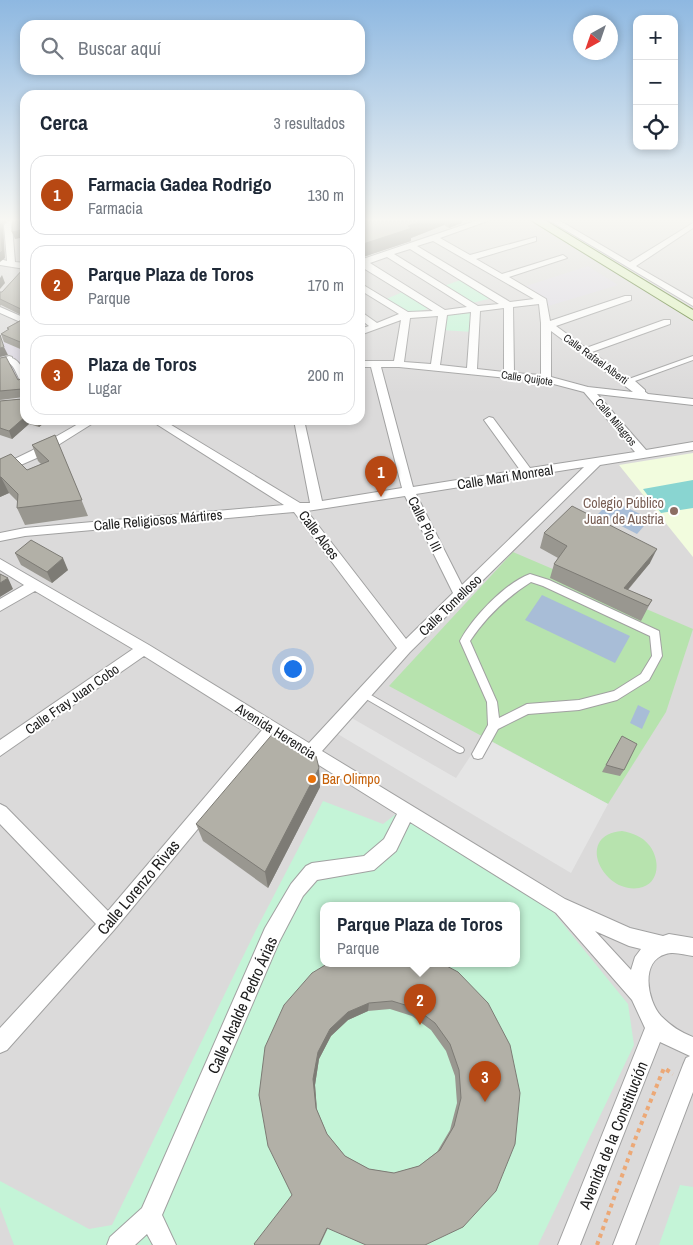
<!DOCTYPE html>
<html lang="es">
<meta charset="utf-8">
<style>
:root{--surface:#fff;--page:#f6f6f7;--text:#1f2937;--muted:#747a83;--line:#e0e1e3;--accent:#b74813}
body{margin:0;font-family:"Archivo Narrow",sans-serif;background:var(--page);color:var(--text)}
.controls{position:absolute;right:15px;top:15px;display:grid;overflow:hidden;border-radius:10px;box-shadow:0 2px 8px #0003}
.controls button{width:45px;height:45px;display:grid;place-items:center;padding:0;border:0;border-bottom:1px solid var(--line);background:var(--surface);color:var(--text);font:25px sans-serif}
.compass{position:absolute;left:573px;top:15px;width:45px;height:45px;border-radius:50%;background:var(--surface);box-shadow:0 2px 8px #0003;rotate:220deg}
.you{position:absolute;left:292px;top:668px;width:18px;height:18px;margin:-12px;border:4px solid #fff;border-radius:50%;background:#1a73e8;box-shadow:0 0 0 8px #1a73e833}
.badge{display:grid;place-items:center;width:32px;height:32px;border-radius:50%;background:var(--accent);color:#fff;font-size:16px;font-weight:700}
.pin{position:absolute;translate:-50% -41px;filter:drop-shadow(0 1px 2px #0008)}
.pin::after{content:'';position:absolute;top:26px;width:18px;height:15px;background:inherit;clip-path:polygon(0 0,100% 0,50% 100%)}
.popup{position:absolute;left:320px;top:902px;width:200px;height:65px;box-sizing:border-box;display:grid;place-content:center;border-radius:10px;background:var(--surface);filter:drop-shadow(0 1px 4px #0005);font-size:16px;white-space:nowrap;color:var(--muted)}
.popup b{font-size:19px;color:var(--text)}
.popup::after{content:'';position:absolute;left:50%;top:100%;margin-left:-10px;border:10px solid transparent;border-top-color:var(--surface)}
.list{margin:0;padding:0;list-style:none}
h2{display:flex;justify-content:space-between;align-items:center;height:65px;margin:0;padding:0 20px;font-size:21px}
h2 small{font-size:16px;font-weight:400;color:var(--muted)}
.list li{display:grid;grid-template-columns:32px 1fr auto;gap:15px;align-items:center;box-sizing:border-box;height:80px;margin:0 10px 10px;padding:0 10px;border:1px solid var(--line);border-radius:15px}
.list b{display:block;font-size:19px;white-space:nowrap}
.list p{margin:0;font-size:16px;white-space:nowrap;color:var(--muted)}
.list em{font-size:16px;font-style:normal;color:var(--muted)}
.icon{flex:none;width:28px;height:28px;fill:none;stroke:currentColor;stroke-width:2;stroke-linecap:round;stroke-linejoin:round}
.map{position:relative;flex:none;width:693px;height:1245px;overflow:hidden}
.search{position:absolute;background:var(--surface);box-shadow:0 2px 8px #0003;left:20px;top:20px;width:345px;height:55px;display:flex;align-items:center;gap:12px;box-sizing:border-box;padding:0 18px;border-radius:15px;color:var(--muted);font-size:19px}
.panel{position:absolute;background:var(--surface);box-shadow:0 2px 8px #0003;left:20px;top:90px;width:345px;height:335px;border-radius:15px}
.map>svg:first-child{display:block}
</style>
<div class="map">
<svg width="693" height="1245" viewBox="0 0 693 1245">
<rect width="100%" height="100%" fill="#edede4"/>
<path fill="#dbdada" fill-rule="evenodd" d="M0,219H25V420H360V219H693V1245H0ZM324,906H516V964H324Z"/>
<polygon fill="#f2fcde" points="693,453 693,557 619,465"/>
<g fill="#b7e3ae">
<polygon points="513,552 693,629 666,712 608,804 389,686"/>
<path d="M622,831C632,833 642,836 649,845C660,858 661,884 639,888C603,894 574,835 622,831Z"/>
</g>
<g fill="#c4f4d7" fill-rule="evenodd">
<polygon points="466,278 496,297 468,304 441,287"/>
<polygon points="407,290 434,307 406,315 382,301"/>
<polygon points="443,313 476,313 474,332 440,330"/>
<path d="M323,801L383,824L396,814L550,908L628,1004L634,1045L538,1245H14L0,1207V1181L89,1229L112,1225L256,930ZM324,906H516V964H324Z"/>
<polygon points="680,1185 693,1187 693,1245 659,1245"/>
</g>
<polygon fill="#89d5d1" points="693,480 693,508 661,513 643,489"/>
<polygon fill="#e5e5e5" points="350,717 456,778 483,737 608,804 571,873 336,733"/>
<g fill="#dcd8e3">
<polygon points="588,266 618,285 545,307 520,288"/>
<polygon points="0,340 25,351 25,388 16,378 9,363 9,357 12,355 0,353"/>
</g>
<g fill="#a8bdd7">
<polygon points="612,500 650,519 637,534 598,514"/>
<polygon points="542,595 630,636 615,663 525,620"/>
<polygon points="638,705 650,711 642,729 630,723"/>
</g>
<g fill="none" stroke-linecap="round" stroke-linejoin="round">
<g stroke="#a1a1a1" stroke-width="2">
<polygon id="service" points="364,691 463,748 464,750 463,752 460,753 457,752 361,696 360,694 361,692"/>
</g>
<g stroke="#a1a1a1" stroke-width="2">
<g id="pedestrian">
<polygon points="693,356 693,360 635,381 645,390 645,394 639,394 626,380"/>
<path d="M6,357C21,357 25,373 25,385C16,380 18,367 6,361Z"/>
<path d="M530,574L549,580L659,631L662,656L649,680L617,700L579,710L528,714L498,729L482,758L478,759L474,758L472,754L488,725L487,702L460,641C472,618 505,583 530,574ZM531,582L543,586L650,636L652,656L641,674L614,691L579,700L527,704L499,718L497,702L470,641C486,617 506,598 531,582Z"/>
</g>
</g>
<g stroke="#a1a1a1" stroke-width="2">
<g id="minor">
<polygon points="10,219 19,219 12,226 15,262 25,263 25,269 0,265 0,259 7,261 4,225"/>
<path d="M481,219H493L440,238L470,255L536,237V241L476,259L502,274L563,255L567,258L509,277L546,299L550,321L625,296H631V300L556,326L586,348L664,320H670V324L592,352L648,394L693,399V405L597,394L646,450L693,442V450L600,465L410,652L322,751L565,899L630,928L663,936L669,934L693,938V956C685,955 674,951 666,954C640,961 647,1000 661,1016C671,1026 680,1032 693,1037V1092L635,1245H613L683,1065L686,1058L690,1056L660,1042L580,1245H558L645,1028L632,1000L556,913L410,822L396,851L374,870L317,880L303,896L279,942L162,1215L176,1245H153L147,1234L135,1245H107L110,1237L142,1208L265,928L291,884L306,866L312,863L364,856L384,839L397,814L274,737L114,930L7,1050L0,1053V1028L96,924L0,824V804L6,807L108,911L262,730L144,656L0,756V740L133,649L35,591L0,611V599L24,585L0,570V559L149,645L309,743L397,648L294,512L25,536L0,541V533L25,528L284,505L150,420H163L300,503H310L294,420H304L322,501L402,488L371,367H360V361H394L401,320L360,335V329L369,326L360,319V311L377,323L399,314L360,290V283L408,312L433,311L360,266V260ZM433,241L534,299L510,302L417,246ZM410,249L499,304L478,306L394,254ZM387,257L467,307L445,310L370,263ZM539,304L541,323V375L514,373L513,307ZM504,308V372L477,369L480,311ZM471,312L467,368L440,365L447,315ZM438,316L431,364L404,362L410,318ZM551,331L633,392L588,387L551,377ZM381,367H399L546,382L584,392L635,452L530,468L493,418L489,417L484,420L520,470L413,487ZM584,467L462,585L416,494ZM405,496L453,593L406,639L307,511ZM595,931L629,946L641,949L635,957L631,970Z"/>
<polygon points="547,219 557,219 630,262 693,223 693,228 636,266 693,299 693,306"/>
<polygon points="0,307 25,318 25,324 0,313"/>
<polygon points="9,356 12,357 12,361 0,366 0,359"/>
<polygon points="85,420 98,420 39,457 0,474 0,466 31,451"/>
</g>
</g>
<g stroke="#42690f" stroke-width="2">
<polygon id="secondary" points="529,219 543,219 693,310 693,320"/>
</g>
<polyline stroke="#eca876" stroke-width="4" stroke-dasharray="4 4" stroke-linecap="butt" points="597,1245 636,1137 664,1068 673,1074"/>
<use href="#service" fill="#fff" fill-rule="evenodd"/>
<use href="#pedestrian" fill="#fff" fill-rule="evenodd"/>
<use href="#minor" fill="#fff" fill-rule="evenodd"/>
<use href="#secondary" fill="#def3bc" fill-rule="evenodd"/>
</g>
<g fill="#999790" fill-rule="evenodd">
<polygon points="360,219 462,219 462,223 449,228 444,225 411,238 411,241 360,258"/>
<polygon points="25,263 25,317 1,305 0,306 0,292 2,292 24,268"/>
<polygon points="25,318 25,351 4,342 1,334 8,330 7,328"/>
<polygon points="0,358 18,380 25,377 25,420 48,420 39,427 29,424 12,439 0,435 0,401 22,399 24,397 0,400"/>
<polygon points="55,435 88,516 25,525 17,508 18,502 9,493 0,497 0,459 27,470 41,464 38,461 32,445"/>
<polygon points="544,533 650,563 628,590 652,600 641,621 550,578 554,564 558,558 540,548"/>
<polygon points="15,553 68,570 52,583 21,565"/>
<polygon points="618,743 624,770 620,776 602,772"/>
<polygon points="319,768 320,787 268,888 203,841 196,824"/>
<path d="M443,964L515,1144L328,1228L320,1245H255L292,1195L265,1047ZM390,1009L412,1016L431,1030L446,1051L455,1076L457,1103L450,1130L437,1152L419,1166L394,1173L369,1169L345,1156L327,1134L317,1110L315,1085L319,1059L331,1036L348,1020L368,1011Z"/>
</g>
<g fill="#7d7b75">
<polygon points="0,219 8,219 3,224 5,258 0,262"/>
<polygon points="426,219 445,219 444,225 411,238 411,241 360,258 360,245"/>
<polygon points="450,219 462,219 462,223 449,228"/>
<polygon points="25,229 25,237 15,239 12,232"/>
<polygon points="2,275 5,283 0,289 0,278"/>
<polygon points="4,347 8,355 0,357 0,348"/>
<polygon points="25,417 25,420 28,420 29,424 12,439 9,431"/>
<polygon points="36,420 48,420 39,427"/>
<polygon points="0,477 1,477 9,493 0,497"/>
<polygon points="657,549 650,563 623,595 624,588"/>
<polygon points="63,558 68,570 52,583 47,572"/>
<polygon points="8,578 13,589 0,597 0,583"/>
<polygon points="319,768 320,787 268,888 265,872"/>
<polygon points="369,1003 368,1011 348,1020 331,1036 319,1059 315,1085 317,1112 313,1079 318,1052 330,1029 348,1012"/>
</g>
<g fill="#b2b0a7" stroke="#7d7b75" fill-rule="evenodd">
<polygon points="0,219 2,251 0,253"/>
<polygon points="12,219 25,219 25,229 12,232"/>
<polygon points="360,219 426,219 408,226 412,228 360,245"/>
<polygon points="24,263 25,263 25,311 0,299 0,292 2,292 24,268"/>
<polygon points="25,318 25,344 1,334 9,329 7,328"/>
<polygon points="0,335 4,347 0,348"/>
<polygon points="6,357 18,380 25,377 25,417 9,431 0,428 0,401 22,399 24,397 22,389 0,391 0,358"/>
<polygon points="55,435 82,500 17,508 18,494 1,477 0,477 0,459 11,454 27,470 49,461 32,445"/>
<polygon points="572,506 657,549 624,588 652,600 648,606 554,564 567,546 544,533"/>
<polygon points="31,540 63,558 47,572 15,553"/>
<polygon points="0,574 8,578 0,583"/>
<polygon points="275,731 316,756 319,768 265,872 196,824"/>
<polygon points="622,736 637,744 624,770 606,765"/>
<path d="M327,964H443L458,972L488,1003L510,1045L520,1093L515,1144L496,1191L463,1227L425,1245H366L327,1228L319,1245H255L254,1244L292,1195L268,1146L259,1095L265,1047L284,1005L312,973ZM392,1001L415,1008L435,1023L450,1044L459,1070L461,1098L454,1126L440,1150L419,1166L394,1173L369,1169L345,1156L327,1134L316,1108L313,1079L318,1052L330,1029L348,1012L369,1003Z"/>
</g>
<linearGradient id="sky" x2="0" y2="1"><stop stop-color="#8eb8e1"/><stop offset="0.56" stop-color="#f7f7f3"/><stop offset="1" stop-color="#f7f7f3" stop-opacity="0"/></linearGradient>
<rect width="693" height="393" fill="url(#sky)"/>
<circle fill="#8d6e63" stroke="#fff" stroke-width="2" cx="674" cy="511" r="5"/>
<circle fill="#e8710a" stroke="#fff" stroke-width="2" cx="312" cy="779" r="5"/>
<g text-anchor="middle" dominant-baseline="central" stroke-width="4" stroke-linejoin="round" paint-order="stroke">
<g font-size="11" fill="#1d1d1d" stroke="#fff">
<text transform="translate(596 359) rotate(36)">Calle Rafael Alberti</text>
<text transform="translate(527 378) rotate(8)">Calle Quijote</text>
<text transform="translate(616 422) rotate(50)">Calle Milagros</text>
</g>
<g font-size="14" fill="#1d1d1d" stroke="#fff">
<text transform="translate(505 477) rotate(-9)">Calle Mari Monreal</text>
<text transform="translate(158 520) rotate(-5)">Calle Religiosos Mártires</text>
<text transform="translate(425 524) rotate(64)">Calle Pío III</text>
<text transform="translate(319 535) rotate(53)">Calle Alces</text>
<text transform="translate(450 605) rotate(-44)">Calle Tomelloso</text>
<text transform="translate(72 699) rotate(-35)">Calle Fray Juan Cobo</text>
<text transform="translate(276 731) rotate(32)">Avenida Herencia</text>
</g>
<g font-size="14" fill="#785e54" stroke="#fff" text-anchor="end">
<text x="664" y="503">Colegio Público<tspan x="664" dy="16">Juan de Austria</tspan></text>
</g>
<g font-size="14" fill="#c56008" stroke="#fff" text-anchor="start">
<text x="322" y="779">Bar Olimpo</text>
</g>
<g font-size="16" fill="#1d1d1d" stroke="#fff">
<text transform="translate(138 887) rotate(-50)">Calle Lorenzo Rivas</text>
<text transform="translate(242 1005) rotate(-66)">Calle Alcalde Pedro Árias</text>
<text transform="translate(613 1135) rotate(-68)">Avenida de la Constitución</text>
</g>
</g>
</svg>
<div class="controls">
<button>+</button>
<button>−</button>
<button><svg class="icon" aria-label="locate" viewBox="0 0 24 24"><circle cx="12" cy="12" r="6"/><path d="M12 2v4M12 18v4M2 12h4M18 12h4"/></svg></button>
</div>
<svg class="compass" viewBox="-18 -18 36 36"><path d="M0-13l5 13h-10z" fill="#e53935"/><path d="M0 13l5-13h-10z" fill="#747a83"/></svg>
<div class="you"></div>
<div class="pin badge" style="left:381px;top:497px">1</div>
<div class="pin badge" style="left:420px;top:1025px">2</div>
<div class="popup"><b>Parque Plaza de Toros</b>Parque</div>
<div class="pin badge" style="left:485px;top:1102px">3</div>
<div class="search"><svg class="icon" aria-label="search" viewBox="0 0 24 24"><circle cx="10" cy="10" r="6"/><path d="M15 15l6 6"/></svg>Buscar aquí</div>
<section class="panel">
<h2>Cerca<small>3 resultados</small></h2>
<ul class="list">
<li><span class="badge">1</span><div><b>Farmacia Gadea Rodrigo</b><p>Farmacia</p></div><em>130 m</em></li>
<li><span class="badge">2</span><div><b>Parque Plaza de Toros</b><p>Parque</p></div><em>170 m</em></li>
<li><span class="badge">3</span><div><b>Plaza de Toros</b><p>Lugar</p></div><em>200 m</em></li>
</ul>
</section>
</div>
